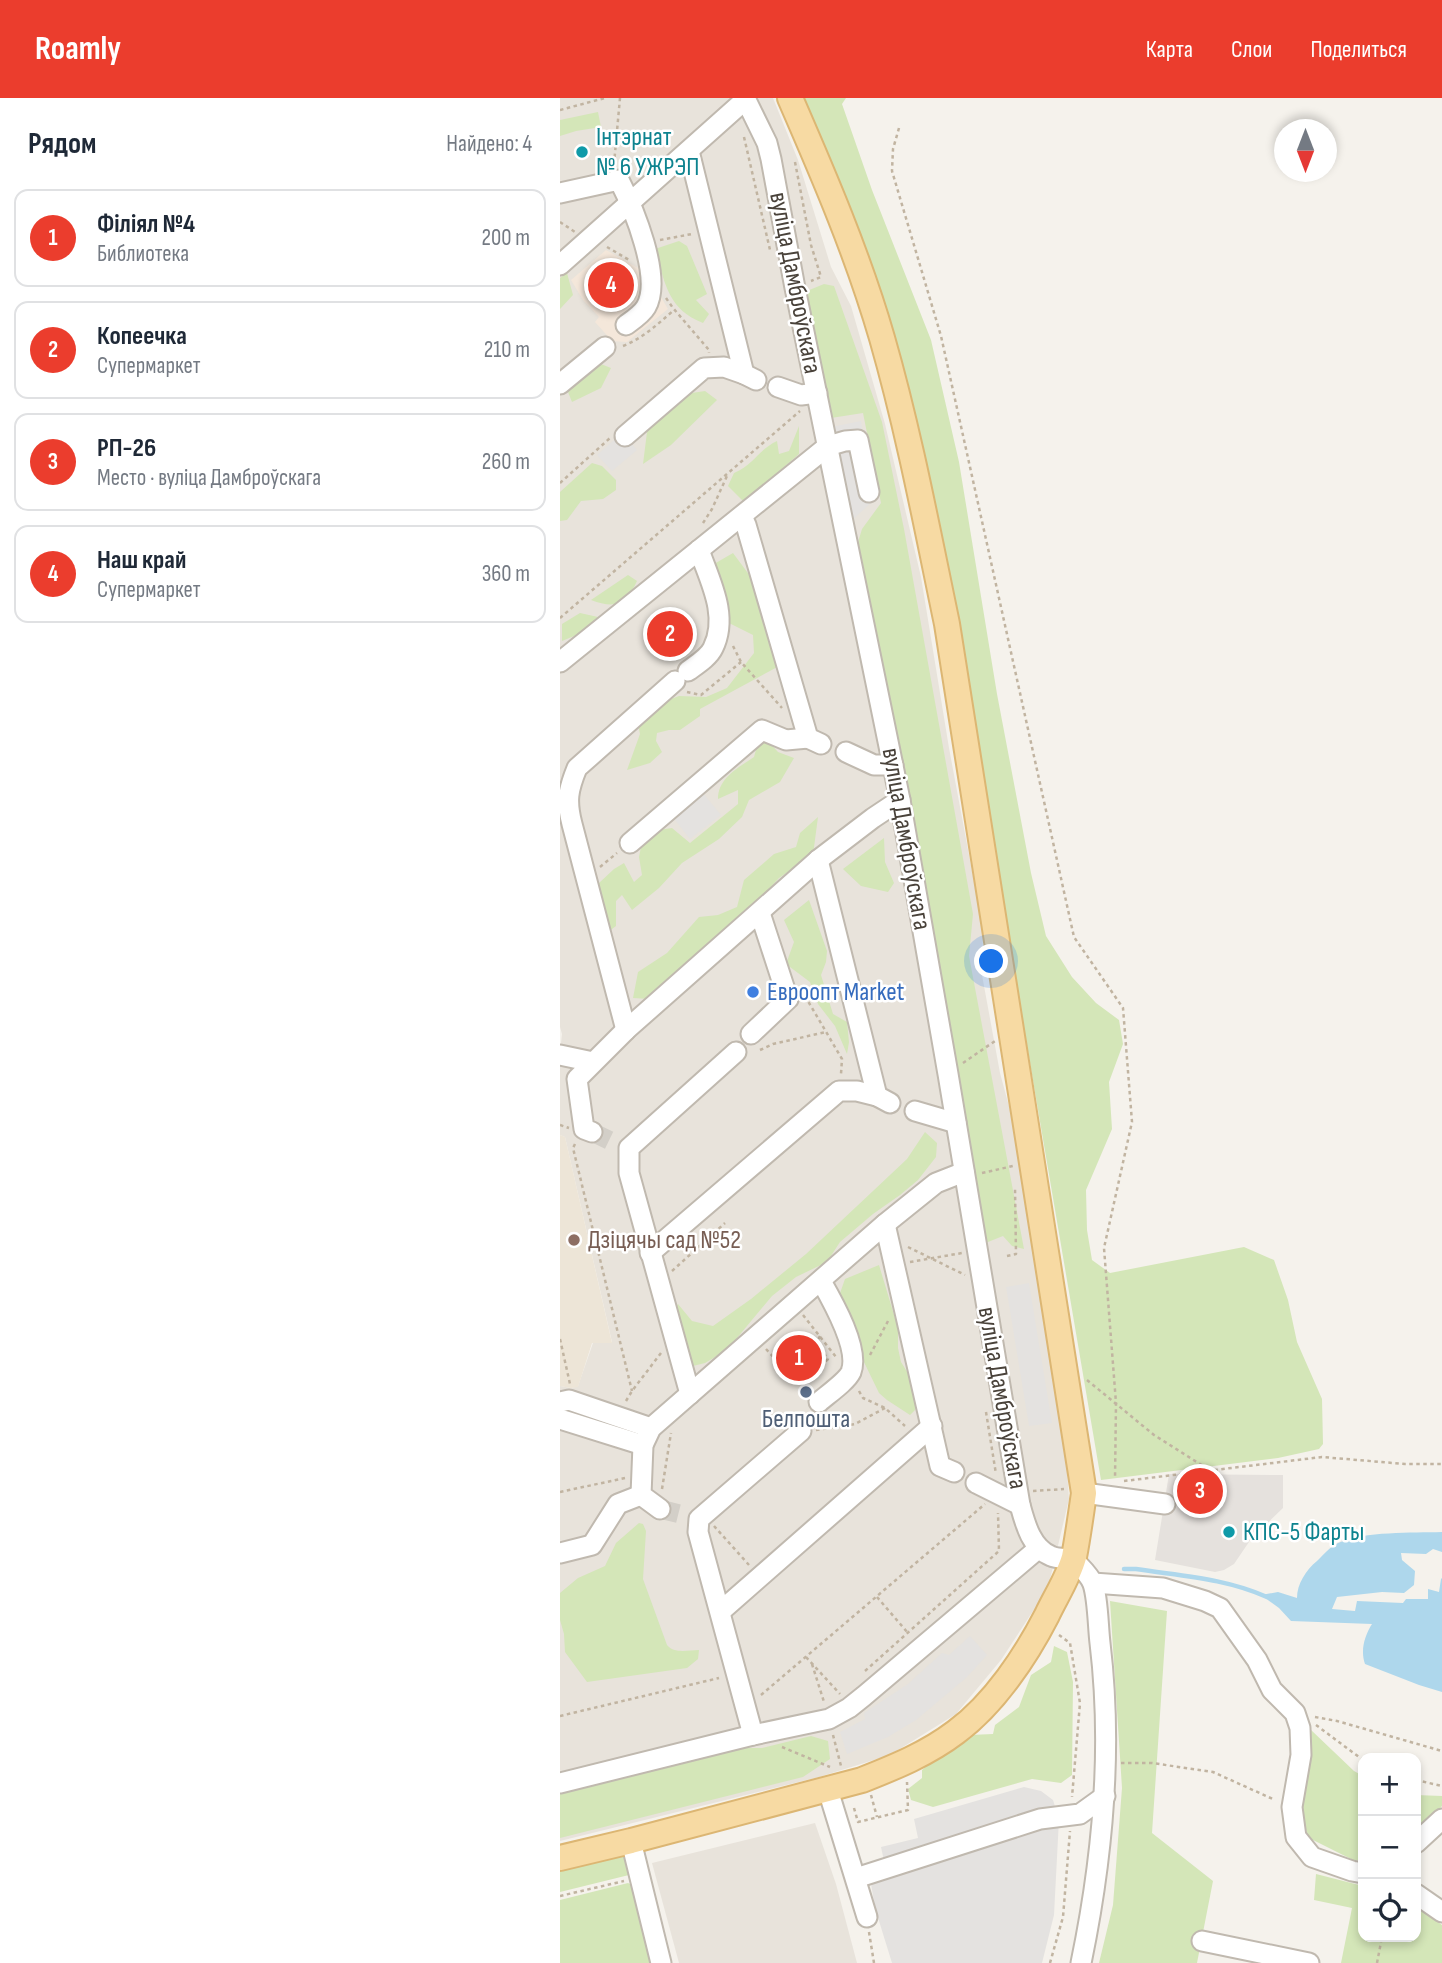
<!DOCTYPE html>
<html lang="ru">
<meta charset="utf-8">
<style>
:root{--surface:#fff;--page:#f6f6f7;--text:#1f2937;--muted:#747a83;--line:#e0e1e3;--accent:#eb3d2d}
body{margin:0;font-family:"Sofia Sans Condensed",sans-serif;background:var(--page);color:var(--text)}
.controls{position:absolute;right:21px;bottom:21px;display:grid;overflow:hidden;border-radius:14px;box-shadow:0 4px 10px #0003}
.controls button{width:63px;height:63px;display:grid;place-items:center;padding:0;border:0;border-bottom:2px solid var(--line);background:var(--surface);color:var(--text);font:35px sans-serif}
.compass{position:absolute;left:714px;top:21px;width:63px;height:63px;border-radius:50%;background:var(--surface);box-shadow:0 4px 10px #0003;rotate:180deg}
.you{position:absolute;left:432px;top:864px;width:24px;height:24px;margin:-18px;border:5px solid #fff;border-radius:50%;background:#1a73e8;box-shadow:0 0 0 10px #1a73e833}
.badge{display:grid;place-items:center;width:46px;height:46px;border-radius:50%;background:var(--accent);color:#fff;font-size:23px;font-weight:700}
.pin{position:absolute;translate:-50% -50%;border:4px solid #fff;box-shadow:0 2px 7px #0006}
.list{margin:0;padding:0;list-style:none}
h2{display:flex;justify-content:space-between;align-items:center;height:91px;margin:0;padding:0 28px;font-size:30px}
h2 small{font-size:23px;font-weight:400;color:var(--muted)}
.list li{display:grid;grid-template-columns:46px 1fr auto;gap:21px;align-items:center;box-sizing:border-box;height:98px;margin:0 14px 14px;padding:0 14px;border:2px solid var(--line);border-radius:14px}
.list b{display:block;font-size:26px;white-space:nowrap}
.list p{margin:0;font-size:23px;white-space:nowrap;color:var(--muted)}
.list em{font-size:23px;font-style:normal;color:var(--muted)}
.icon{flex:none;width:38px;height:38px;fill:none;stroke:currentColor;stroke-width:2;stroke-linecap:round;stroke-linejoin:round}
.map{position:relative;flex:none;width:882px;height:1865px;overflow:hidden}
header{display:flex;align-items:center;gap:42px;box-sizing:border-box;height:98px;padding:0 35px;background:var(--accent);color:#fff}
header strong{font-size:33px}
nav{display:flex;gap:38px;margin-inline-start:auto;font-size:24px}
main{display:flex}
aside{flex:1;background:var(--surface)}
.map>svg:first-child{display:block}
</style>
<header>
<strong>Roamly</strong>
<nav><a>Карта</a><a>Слои</a><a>Поделиться</a></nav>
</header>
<main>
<aside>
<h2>Рядом<small>Найдено: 4</small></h2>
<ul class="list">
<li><span class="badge">1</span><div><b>Філіял №4</b><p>Библиотека</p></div><em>200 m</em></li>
<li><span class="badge">2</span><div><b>Копеечка</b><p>Супермаркет</p></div><em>210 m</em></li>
<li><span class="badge">3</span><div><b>РП-26</b><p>Место · вуліца Дамброўскага</p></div><em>260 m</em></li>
<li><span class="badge">4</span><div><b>Наш край</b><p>Супермаркет</p></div><em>360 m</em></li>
</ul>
</aside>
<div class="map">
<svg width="882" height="1865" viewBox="0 0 882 1865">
<rect width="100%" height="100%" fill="#f5f2ec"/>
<g fill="#e8e3db">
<polygon points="0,0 213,0 238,62 271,169 291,208 325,326 361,479 389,650 423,832 422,877 440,975 453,1023 505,1344 509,1401 488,1490 441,1562 396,1616 330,1657 259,1679 0,1743 0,1288 11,1290 18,1288 33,1245 52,1244 5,1039 0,1037 0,954 2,936 0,929"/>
<polygon points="255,1725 276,1786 297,1865 119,1865 92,1765"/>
</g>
<polygon fill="#f4e7da" points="46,152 87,175 108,211 67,244 52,243 35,224 39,219 23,202 11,182"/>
<polygon fill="#e5e1dd" points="609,1376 723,1377 723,1410 691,1441 674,1466 664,1472 655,1474 595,1462"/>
<polygon fill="#ede5d7" points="0,1037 5,1039 52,1245 32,1245 18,1289 11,1290 0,1288"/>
<g fill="#d4e6b8">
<polygon points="243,0 286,0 282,6 312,92 371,242 399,364 437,596 471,775 486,838 512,879 536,905 559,922 563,946 549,984 552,1031 526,1092 527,1132 532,1162 550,1175 684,1149 714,1162 728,1202 737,1244 762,1301 763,1346 759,1351 718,1360 541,1382 395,524"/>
<polygon points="38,14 41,29 16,33 0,38 0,22"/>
<path d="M119,143L127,148L147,196L136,202L149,216L143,225C107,211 105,184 95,151Z"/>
<polygon points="7,175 13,197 0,211 0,180"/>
<polygon points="264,186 274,188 322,324 344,431 413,816 409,858 464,1151 452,1148 443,1138 423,1146 295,454 302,431 321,405 303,315 271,320 242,195"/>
<polygon points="41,266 51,270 41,290 12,304 6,289 19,275"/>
<polygon points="145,293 157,302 111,347 83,366 88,326 125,296"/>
<path d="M239,328V356L184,404L168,388L174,375C195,366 198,352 217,343L219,356L229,353Z"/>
<polygon points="32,365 42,368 56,382 56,392 43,401 21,403 7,422 0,423 0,394"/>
<polygon points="173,455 199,490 221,567 140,611 140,618 120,632 109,632 97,635 96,643 102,654 90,665 67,672 80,636 77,621 98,606 119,598 146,599 167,590 194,555 193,537 167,524 154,466"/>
<path d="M68,477L77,483C66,507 55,511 31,502Z"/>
<polygon points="20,515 38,519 24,534 2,543 2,526"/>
<path d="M208,643L218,654L234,660L220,684L189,702L182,719L159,741L122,765L99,790L72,812L62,797L56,803V828L48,834L38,802L39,785L54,771L64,765L74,784L82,777L79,759L81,749L98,732L112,730L130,745L178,706V692L158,701C158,680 178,670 194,659L197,648Z"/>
<polygon points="258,719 253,757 219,780 191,811 134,859 89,901 73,900 78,874 107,855 139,819 158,817 177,809 184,782 214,756 236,749 240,735"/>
<polygon points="324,740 325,764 334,785 328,794 301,788 283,771"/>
<polygon points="249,802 267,853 266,864 261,877 273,916 287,924 289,944 287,956 275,928 258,906 250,884 226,866 234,844 224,822"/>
<polygon points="365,1034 377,1045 376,1059 358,1082 340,1097 313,1116 280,1144 267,1164 236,1179 212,1198 167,1252 145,1265 129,1269 113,1215 118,1206 132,1223 153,1228 191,1201 246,1156 347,1061"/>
<polygon points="319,1167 338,1230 338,1250 341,1264 351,1280 357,1306 355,1312 350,1317 327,1302 319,1295 302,1260 279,1198 285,1181"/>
<path d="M79,1425L83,1426L86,1433L83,1481L107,1547C114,1556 128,1552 139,1552L138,1561L127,1570L27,1584L5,1554L4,1536L0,1522V1495L18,1480L45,1468L56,1445Z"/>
<polygon points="550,1503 607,1513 592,1735 653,1783 637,1865 539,1865 553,1807 562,1690"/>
<polygon points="494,1548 507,1554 513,1584 512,1677 501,1685 472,1681 373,1709 351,1702 348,1691 362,1680 362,1672 393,1645 410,1637 433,1636 435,1627 459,1609 471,1577 491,1564"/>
<polygon points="751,1632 794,1673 803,1678 803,1763 793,1762 749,1740 740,1714 751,1656"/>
<polygon points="251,1638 268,1643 270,1661 243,1679 0,1740 0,1694 166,1650 202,1650"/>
<polygon points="856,1697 882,1698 882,1708 856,1738"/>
<polygon points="60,1756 70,1762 73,1776 0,1794 0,1770"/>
<polygon points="756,1776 803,1788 803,1839 856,1839 856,1809 882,1827 882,1865 781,1865 792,1810 754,1802"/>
<polygon points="68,1785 72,1787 90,1865 0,1865 0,1802"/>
</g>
<g fill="#e4e2e0">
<polygon points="301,323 315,401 289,425 271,329"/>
<polygon points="62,335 77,352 52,373 37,357"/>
<polygon points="142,694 161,717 130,741 112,718"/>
<polygon points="469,1185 492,1325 469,1328 446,1189"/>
<polygon points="410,1538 427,1557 407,1579 356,1622 328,1639 287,1656 280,1634 305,1621 304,1615 348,1586 382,1555 389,1557"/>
<polygon points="464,1689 481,1693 493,1702 499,1721 494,1817 482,1865 332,1865 315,1810 308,1767 324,1763 321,1749 358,1740 354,1721"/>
</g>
<path fill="#aed7ec" d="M882,1434V1454L873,1451L866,1456L841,1455L842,1462L855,1473L854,1487L844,1495L822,1494L777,1499L772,1511L795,1513L797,1503L843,1505L846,1501H868V1491L879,1494L881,1481L882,1480V1594L859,1587L805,1566C800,1552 805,1537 812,1526L731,1523L719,1510L701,1497L718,1494L737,1500C737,1486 746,1472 757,1463C763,1457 770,1449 778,1445C805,1433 852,1435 882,1434Z"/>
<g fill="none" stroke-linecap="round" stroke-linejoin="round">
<path stroke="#aed7ec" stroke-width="4.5" d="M564,1471H576C620,1478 665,1480 707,1499"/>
<g stroke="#d3cfc8" stroke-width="19" stroke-dasharray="19 10" stroke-linecap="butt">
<polyline points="32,1034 57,1046"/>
<polyline points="100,1411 124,1417"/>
</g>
<g stroke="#c0b9af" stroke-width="23">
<g id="minor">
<path d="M185,0L207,45L211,61L235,190L340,702L388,976L460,1407C465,1425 471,1450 491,1458C497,1461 506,1460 513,1461C519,1468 530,1477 533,1486C538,1501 538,1528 540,1545C553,1653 543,1759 521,1865"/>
<polyline points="129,53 184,276 196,282"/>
<path d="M0,95L59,82C73,109 103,180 86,209C82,216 73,222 66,227"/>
<polyline points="0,167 185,2"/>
<polyline points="0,286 45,249"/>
<polyline points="218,289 241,297 257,295"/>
<polyline points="65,338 144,270 164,269 184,276"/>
<polyline points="182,418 186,427 248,640 261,646"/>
<polyline points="0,564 268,348 285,343 298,342 309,394"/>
<path d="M128,573C136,567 149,559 153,550C169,518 150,483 139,452"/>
<polyline points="286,654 314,667 333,667"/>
<polyline points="70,745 202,632 226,642 248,640"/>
<polyline points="258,762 317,998 330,1005"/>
<path d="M66,932L12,726C6,703 8,692 17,670L115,583"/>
<polyline points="191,936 228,901 200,815"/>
<polyline points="0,957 33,964"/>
<polyline points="355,1013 396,1025"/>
<polyline points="32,1034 24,1031 17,981 66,932 258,762 313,720 340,702"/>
<polyline points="325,1126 380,1368 394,1374"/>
<polyline points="90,1155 279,993 297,993 317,998"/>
<polyline points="130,1296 69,1075 69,1050 176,954"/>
<polyline points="0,1304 9,1302 91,1330"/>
<path d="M259,1304C267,1297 287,1283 291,1274C300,1251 273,1204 261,1183"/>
<polyline points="0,1321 83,1347"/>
<polyline points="416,1385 460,1407"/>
<polyline points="524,1395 605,1406"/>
<polyline points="100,1411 81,1397 83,1347 91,1330 325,1126 376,1085 404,1074"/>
<polyline points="0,1455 32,1447 58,1406 81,1397"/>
<polyline points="533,1485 603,1490 645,1503 660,1510 697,1562 712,1592 735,1615 740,1630 741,1657 732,1709 736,1739 752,1759 792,1773 803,1775"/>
<polyline points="161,1513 372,1328"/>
<polyline points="193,1637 138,1434 139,1421 241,1333"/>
<polyline points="0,1685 193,1637 269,1621 289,1610 304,1598 479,1450"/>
<polyline points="268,1692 307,1819"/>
<polyline points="71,1743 101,1865"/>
<polyline points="856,1745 882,1721"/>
<polyline points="296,1780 480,1721 520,1716 545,1698"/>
<polyline points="856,1796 882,1814"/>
<polyline points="642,1843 749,1865"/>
</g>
</g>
<g stroke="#dcb673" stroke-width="28">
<path id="major" d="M0,1760L71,1743L302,1682C335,1669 367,1656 396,1634C434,1606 466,1558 487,1517C496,1498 509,1478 514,1459C518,1438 521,1416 524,1395L387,526C367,430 349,334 322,240C298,157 264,78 230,0"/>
</g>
<g stroke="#c1b4a1" stroke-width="2.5" stroke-dasharray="3.5 3.5" stroke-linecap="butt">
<polyline points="0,12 45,0"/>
<polyline points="339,30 333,51 332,73 381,238 514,839 563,910 572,1024 544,1150 556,1305 555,1381"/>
<polyline points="184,39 210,152"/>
<polyline points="235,64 251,147 261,179 251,183"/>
<polyline points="54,66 60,0"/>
<polyline points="0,124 15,134"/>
<polyline points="100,142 132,136"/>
<polyline points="47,149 71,163"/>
<polyline points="106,200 113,210 149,252 149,255"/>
<path d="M63,248C83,240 98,226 114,212"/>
<polyline points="0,385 50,340"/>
<polyline points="143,425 152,411 167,378"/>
<polyline points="0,520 240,313"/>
<polyline points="173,548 181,564 222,610"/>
<polyline points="127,594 141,597 181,564"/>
<polyline points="40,769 57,755"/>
<polyline points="245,898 282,961 281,976"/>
<polyline points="200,952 213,946 266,934"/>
<polyline points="403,965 435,943"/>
<polyline points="0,1027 9,1030"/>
<polyline points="15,1046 13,1050 72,1293"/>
<polyline points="422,1075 453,1068"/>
<polyline points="348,1149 405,1177"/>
<polyline points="447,1158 456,1156 455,1089"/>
<polyline points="350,1164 402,1155"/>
<polyline points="112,1173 165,1125"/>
<polyline points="243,1217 276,1259"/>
<polyline points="260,1238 256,1245 268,1261 265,1264"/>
<polyline points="0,1241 10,1286"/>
<polyline points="206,1251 217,1263 222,1261"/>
<polyline points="310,1257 328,1223"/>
<polyline points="527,1282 594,1337 651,1373"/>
<polyline points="299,1293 303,1300 325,1310 345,1328"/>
<polyline points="66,1303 72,1293 101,1255"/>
<polyline points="426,1314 436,1376"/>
<polyline points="256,1332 295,1326 325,1310"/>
<polyline points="564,1383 762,1359 845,1366 882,1366"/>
<polyline points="102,1391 111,1335"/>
<polyline points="473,1393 504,1391"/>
<polyline points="0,1394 65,1380"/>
<polyline points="154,1428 189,1467"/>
<polyline points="317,1499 348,1535"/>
<polyline points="499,1537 510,1545 520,1605 512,1699"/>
<polyline points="246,1559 280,1596"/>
<polyline points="252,1566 264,1604"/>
<polyline points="305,1573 439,1453 438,1415"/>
<polyline points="201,1597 425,1406"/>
<polyline points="0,1618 159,1580"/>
<polyline points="755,1619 777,1623 882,1653"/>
<polyline points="756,1627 803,1662"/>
<polyline points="273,1637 281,1668"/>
<polyline points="222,1649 270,1669"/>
<polyline points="561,1665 592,1665 653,1674 715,1702"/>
<polyline points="856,1682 882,1688"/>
<polyline points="311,1697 317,1719"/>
<polyline points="294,1710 298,1724 348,1712 347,1684"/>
<polyline points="0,1798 64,1783"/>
<polyline points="309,1834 314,1865"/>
<polyline points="490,1865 503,1819 510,1733"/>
<polyline points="817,1865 822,1839"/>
</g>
<use href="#minor" stroke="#fff" stroke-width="19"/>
<use href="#major" stroke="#f7daa3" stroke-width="24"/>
</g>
<g fill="#0f9aa8" stroke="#fff" stroke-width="2.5">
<circle cx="22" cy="54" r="7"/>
<circle cx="669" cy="1434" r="7"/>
</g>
<circle fill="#3f7fe0" stroke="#fff" stroke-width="2.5" cx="193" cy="894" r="7"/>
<circle fill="#8d6e63" stroke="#fff" stroke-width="2.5" cx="14" cy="1142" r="7"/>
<circle fill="#5c6f8a" stroke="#fff" stroke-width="2.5" cx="246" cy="1294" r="7"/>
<g text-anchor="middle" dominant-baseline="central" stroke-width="5" stroke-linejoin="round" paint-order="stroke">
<g font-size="26" fill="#0d838f" stroke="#fff" text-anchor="start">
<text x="36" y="39">Інтэрнат<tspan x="36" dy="30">№ 6 УЖРЭП</tspan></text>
<text x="683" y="1434">КПС-5 Фарты</text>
</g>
<g font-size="26" fill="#49423a" stroke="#fff">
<text transform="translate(235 185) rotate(79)">вуліца Дамброўскага</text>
<text transform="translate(346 741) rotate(80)">вуліца Дамброўскага</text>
<text transform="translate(442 1300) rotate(80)">вуліца Дамброўскага</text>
</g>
<g font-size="26" fill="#366cbe" stroke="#fff" text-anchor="start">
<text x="207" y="894">Евроопт Market</text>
</g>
<g font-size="26" fill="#785e54" stroke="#fff" text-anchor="start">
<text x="28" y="1142">Дзіцячы сад №52</text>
</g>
<g font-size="26" fill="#4e5e75" stroke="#fff">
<text x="246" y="1321">Белпошта</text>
</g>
</g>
</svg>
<div class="controls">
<button>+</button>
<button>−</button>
<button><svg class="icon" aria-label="locate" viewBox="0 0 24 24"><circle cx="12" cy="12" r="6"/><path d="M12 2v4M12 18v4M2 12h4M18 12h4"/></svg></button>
</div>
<svg class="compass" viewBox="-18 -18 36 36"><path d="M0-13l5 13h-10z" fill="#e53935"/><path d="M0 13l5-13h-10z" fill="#747a83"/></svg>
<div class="you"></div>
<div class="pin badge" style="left:239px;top:1260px">1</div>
<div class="pin badge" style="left:110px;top:536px">2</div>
<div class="pin badge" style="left:640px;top:1393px">3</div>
<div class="pin badge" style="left:51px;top:187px">4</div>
</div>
</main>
